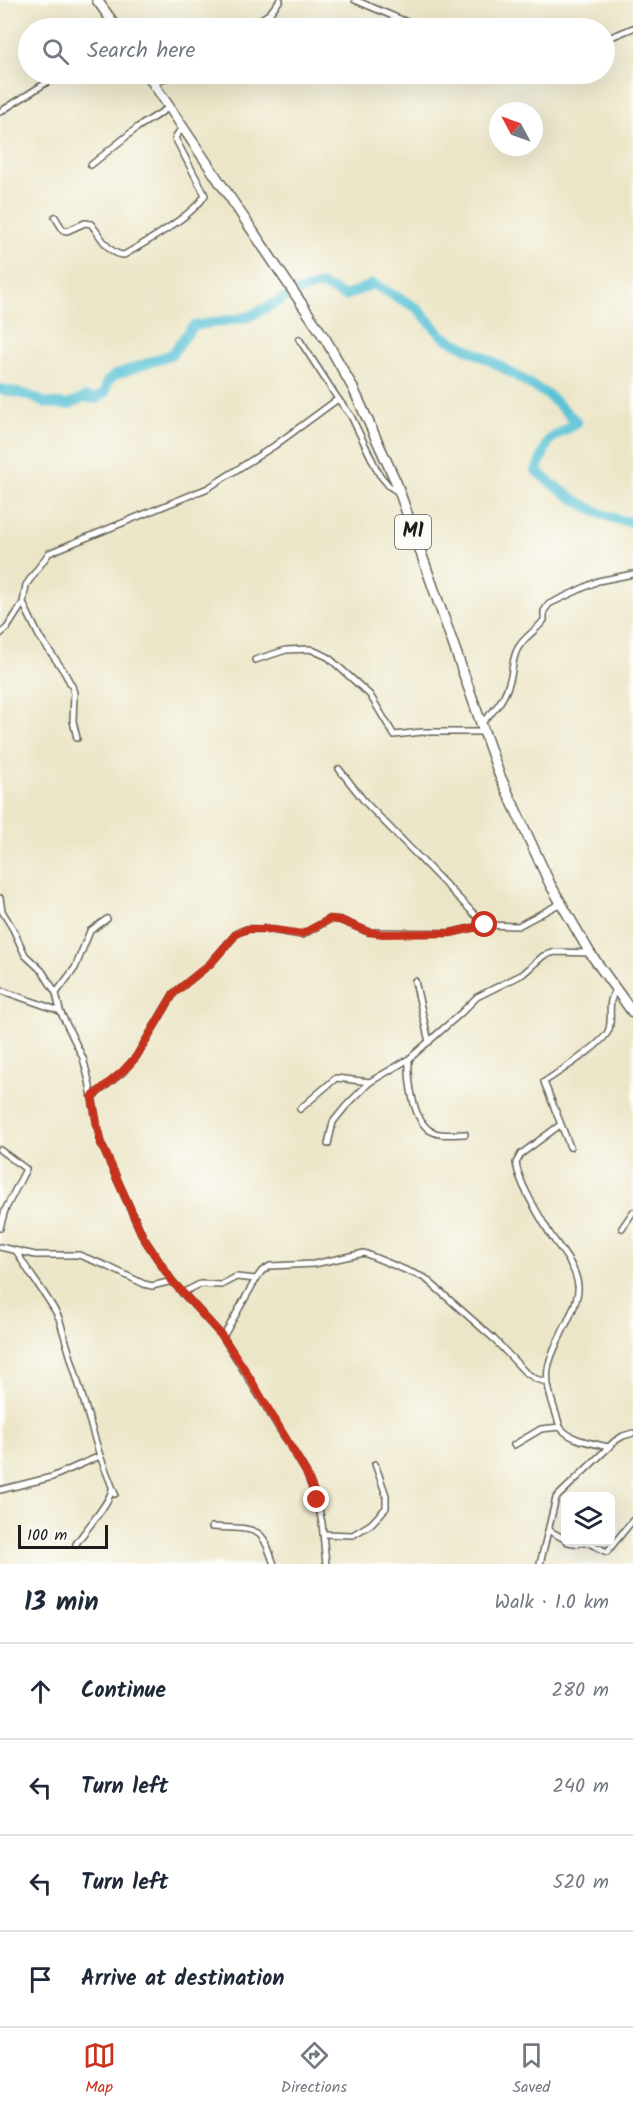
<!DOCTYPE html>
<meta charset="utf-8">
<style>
:root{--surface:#fff;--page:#f2f2f3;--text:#1f2937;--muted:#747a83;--line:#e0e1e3;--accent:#c8321e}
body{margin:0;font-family:Kalam,sans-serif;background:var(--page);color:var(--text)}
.controls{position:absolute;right:18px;bottom:18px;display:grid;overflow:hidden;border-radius:9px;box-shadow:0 6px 24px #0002}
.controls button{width:54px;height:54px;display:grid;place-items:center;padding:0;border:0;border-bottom:2px solid var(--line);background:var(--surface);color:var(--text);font:30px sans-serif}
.compass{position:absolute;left:489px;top:102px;width:54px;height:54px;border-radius:50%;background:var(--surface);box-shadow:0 6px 24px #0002;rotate:311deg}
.scale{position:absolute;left:18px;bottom:15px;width:90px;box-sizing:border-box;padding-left:6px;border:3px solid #1c1c1c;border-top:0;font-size:16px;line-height:21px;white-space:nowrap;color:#1c1c1c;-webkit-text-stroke:4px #fdfcf7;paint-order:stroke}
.stop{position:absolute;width:18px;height:18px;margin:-14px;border:4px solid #c8321e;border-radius:50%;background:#fff}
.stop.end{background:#c8321e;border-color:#fff;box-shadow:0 2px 6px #0008}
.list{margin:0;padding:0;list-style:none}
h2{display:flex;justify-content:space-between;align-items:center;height:78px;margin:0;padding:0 24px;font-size:26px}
h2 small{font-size:20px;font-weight:400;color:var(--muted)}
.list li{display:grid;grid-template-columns:39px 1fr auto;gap:18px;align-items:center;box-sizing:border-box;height:96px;padding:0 24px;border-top:2px solid var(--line)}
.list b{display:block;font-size:22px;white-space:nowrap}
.list em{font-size:20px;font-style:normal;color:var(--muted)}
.icon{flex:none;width:33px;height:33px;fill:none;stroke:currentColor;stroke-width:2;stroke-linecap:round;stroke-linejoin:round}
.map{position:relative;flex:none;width:633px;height:1564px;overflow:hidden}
.search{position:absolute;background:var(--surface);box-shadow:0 6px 24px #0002;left:18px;right:18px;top:18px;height:66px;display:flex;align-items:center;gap:15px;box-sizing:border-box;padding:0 21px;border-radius:33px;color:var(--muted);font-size:22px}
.sheet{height:462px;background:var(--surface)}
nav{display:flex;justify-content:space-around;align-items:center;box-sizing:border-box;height:84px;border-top:2px solid var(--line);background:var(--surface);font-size:16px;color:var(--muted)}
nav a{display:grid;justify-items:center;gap:3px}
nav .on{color:var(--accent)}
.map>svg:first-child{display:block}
</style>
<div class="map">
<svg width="633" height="1564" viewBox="0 0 633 1564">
<rect width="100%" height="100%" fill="#fdfcf7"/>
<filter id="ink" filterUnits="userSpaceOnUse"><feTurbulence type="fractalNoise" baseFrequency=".0167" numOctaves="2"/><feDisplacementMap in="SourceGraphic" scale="12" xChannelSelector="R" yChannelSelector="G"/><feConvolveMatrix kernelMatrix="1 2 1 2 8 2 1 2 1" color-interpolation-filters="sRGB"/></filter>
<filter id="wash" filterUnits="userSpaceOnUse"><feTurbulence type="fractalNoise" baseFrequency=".008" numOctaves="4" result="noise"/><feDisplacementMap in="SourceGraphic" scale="24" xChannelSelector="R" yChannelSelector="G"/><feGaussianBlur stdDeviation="1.35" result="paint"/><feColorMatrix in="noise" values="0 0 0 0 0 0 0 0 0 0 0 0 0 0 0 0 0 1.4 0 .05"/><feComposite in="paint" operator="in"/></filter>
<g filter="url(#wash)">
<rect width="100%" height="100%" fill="#ece6c8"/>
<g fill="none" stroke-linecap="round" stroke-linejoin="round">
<g stroke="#5bc3d7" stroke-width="10">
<path d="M299,291L321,285L345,296L373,284L417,308L442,336L493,362L548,395L577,422L549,440L536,471C560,491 602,521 633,522"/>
<polyline points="0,389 28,395 46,403 68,405 85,397 96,399 105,393 107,382 115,375 172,354 193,326 248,317 291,295"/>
</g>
</g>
</g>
<g filter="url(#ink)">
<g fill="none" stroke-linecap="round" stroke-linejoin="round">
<g stroke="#656358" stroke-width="8">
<g id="street">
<polyline points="355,0 421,28"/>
<polyline points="248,28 270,13 280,0"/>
<polyline points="604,40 633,28"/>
<polyline points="154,84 172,74"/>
<polyline points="0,112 60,74"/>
<polyline points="91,165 138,127 170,107"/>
<path d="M55,217L63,230L67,231L85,223L91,224C100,235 109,255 124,255C145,243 194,215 205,195L175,138L178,133L184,129"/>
<polyline points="299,339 338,399 351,416 379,474 389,486 398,492"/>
<polyline points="0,634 7,628 23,603"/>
<polyline points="255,660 286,650 310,649 328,657 370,695 394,735 422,732 484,732"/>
<path d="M481,723C497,709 506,697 511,676C513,666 513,656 518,648C525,636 536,631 544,620V611L549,604L598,581L633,574"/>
<polyline points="77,738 73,721 74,693 72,686 63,670 39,636 23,603 26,585 49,553 208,488 274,446 338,399"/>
<polyline points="339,769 365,802 485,925"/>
<polyline points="0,898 2,911 13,929 25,955 42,971 56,993 60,1011 83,1058 89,1081 100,1141 143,1237 172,1281 223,1337 306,1472 317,1500 322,1523 326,1564"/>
<polyline points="415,981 429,1042"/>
<polyline points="0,990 60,1011"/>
<polyline points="56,993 75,968 90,931 107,919"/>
<path d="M409,1059C408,1078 412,1116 428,1129C437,1137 454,1134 465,1134"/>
<polyline points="92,1097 123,1072 136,1057 174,993 210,964 237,933 247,929 266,929 302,935 330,919 340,920 369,932 450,933 485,925 518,926 561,903"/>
<polyline points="300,1109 336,1078 370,1082 375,1079 409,1059 461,1013 477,997 523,974 543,956 555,952 590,953"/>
<path d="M560,1125L521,1154L516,1163C519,1184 539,1215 550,1234C561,1250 576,1266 578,1286C580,1308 551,1345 548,1369C545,1388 555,1408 560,1427C570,1441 593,1443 609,1447"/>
<polyline points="328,1144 333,1122 346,1106 370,1082"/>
<path d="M570,1147L544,1082C557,1073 606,1043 609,1029C613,1014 606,1004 616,989"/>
<polyline points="0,1150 26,1169 5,1210 0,1228"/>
<polyline points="622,1228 633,1212"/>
<polyline points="0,1247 35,1255 79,1255 107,1266 144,1284 152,1286 172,1281"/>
<path d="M17,1252C29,1275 47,1294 59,1318L100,1456L115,1494"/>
<polyline points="182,1293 200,1284 221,1285 236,1277 256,1279"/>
<polyline points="223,1337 256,1279 262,1271 270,1266 314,1264 364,1253 425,1278 493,1338 525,1372 536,1379 547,1382"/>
<polyline points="514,1445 541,1429 560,1427"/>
<polyline points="0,1490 52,1477 100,1456"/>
<path d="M212,1527C226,1528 248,1526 259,1534C267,1540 270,1555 274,1564"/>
<polyline points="550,1531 566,1540"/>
<polyline points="323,1534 353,1535 371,1524 386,1508 386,1495 375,1464"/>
<path d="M568,1542C577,1545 580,1542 588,1543C594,1545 601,1549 607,1552L633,1520"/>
<path d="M76,1544C85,1530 110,1503 112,1489"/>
<polyline points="540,1564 556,1498 615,1441 623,1436 633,1433"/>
</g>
</g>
<g stroke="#656358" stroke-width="12">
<g id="highway">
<polyline points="97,0 117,28"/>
<polyline points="147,74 326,340 353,388 396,482 499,774 550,884 590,953 633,1013"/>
</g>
</g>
<use href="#street" stroke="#fff" stroke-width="5"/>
<use href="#highway" stroke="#fff" stroke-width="9"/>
</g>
</g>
<g fill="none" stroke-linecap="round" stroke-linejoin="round" filter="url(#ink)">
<polyline stroke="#c8321e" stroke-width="8" points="317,1500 306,1472 245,1370 223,1337 172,1281 143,1237 100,1141 92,1097 123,1071 136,1057 174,993 210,964 237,933 248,929 266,929 302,934 330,919 340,920 369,932 383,934 450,933 485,925"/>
</g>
<g text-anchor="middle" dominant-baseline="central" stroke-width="5" stroke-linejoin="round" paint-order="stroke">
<rect fill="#fdfcf7" stroke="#605f5e" stroke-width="1.5" x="395" y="515" width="36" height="34" rx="4.5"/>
<g font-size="20" font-weight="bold" fill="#1c1c1c">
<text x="413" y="532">M1</text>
</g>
</g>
</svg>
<div class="controls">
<button><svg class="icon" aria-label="layers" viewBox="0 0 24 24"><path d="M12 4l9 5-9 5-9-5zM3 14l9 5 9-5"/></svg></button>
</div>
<svg class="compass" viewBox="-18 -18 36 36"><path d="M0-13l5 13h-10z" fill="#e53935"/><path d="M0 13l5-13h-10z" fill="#747a83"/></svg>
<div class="scale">100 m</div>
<div class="stop" style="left:485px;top:925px"></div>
<div class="stop end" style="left:317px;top:1500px"></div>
<div class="search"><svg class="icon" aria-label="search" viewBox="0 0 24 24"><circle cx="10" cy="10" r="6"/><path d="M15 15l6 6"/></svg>Search here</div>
</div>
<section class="sheet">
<h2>13 min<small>Walk · 1.0 km</small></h2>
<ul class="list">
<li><svg class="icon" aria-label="ahead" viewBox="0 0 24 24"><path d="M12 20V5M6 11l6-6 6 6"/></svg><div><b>Continue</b></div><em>280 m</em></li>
<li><svg class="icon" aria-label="left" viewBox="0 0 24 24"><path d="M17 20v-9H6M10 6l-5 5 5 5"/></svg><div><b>Turn left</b></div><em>240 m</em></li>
<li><svg class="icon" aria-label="left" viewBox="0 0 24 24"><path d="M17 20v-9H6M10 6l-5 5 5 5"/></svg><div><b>Turn left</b></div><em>520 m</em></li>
<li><svg class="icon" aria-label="arrive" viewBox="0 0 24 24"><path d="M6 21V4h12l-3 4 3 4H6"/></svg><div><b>Arrive at destination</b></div></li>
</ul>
</section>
<nav>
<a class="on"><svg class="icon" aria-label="map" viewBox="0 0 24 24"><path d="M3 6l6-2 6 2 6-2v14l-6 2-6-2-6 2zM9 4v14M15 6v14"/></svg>Map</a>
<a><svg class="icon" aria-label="directions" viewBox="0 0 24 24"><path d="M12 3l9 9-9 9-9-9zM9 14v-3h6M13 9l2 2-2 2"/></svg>Directions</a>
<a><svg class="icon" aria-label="saved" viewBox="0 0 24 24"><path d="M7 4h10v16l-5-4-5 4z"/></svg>Saved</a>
</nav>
